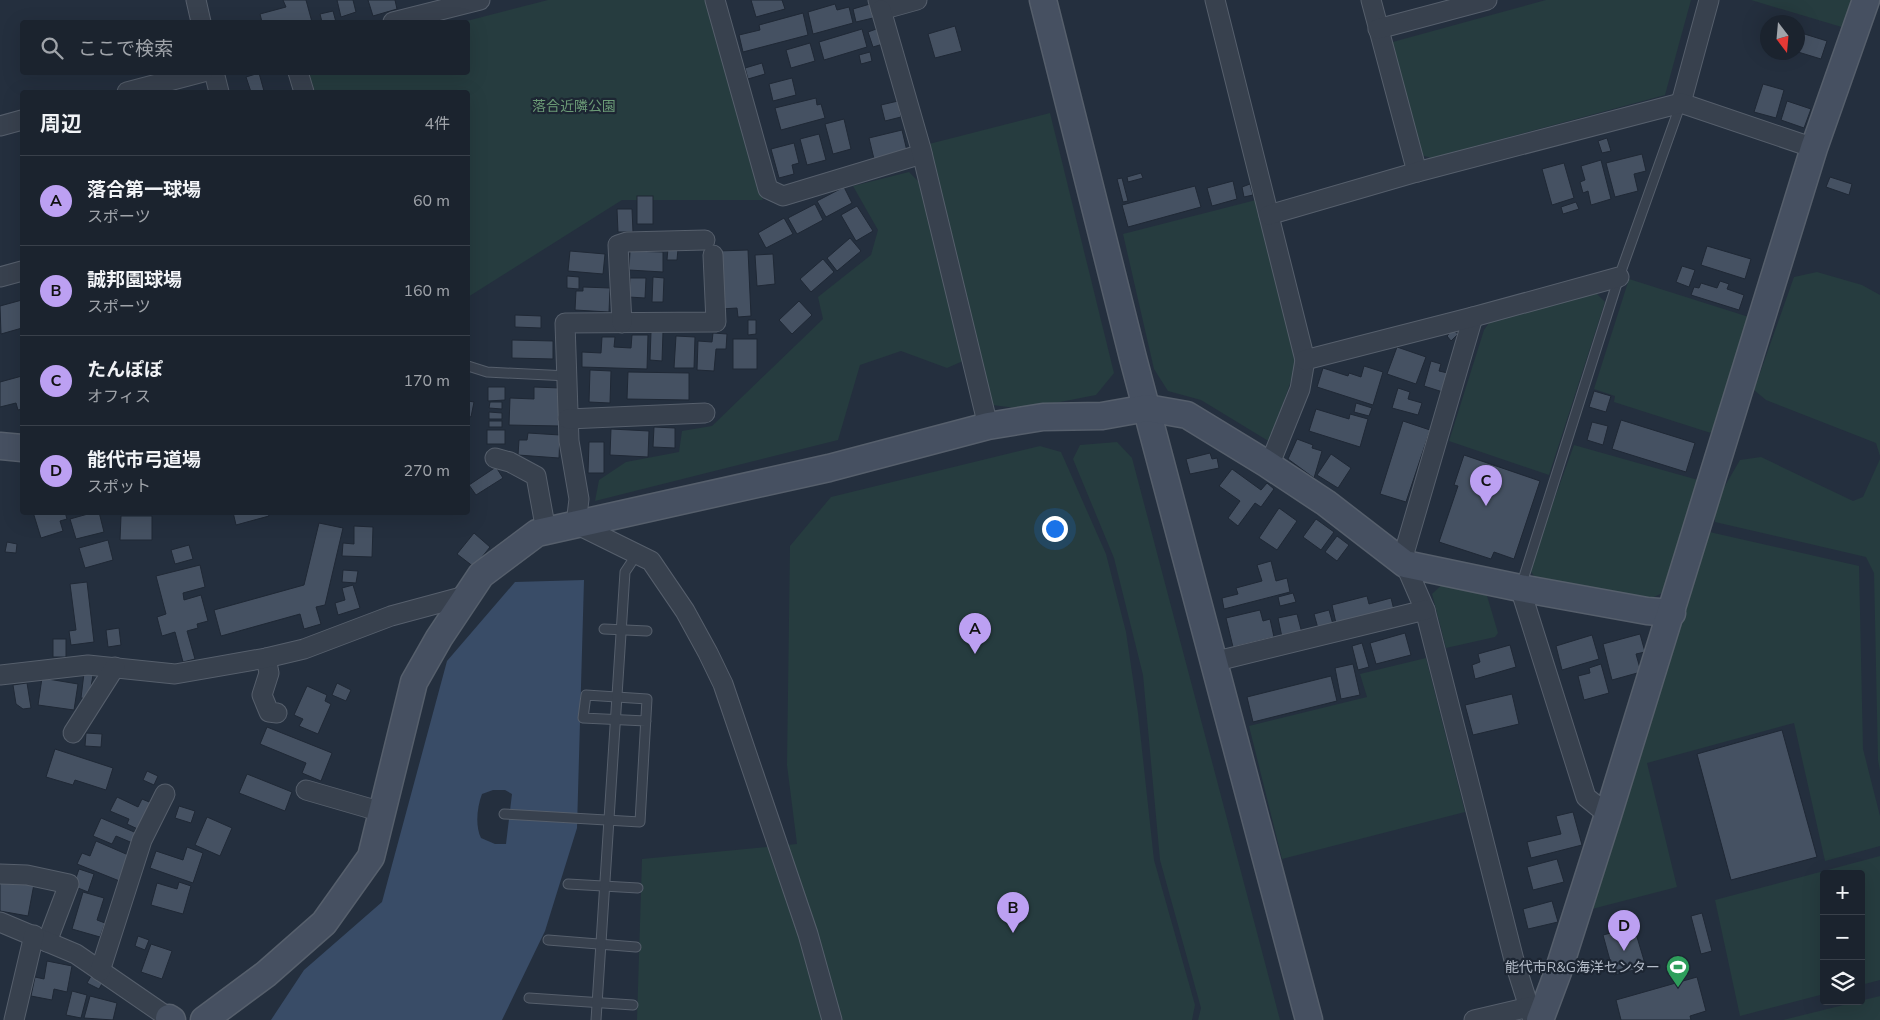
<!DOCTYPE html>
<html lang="ja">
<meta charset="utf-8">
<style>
:root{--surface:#1b232e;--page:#242b36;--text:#f1f3f6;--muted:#a0a4aa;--line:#39404a;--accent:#bca0f2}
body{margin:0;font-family:"Nunito Sans","Noto Sans JP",sans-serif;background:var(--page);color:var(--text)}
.controls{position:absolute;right:15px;bottom:15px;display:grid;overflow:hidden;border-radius:5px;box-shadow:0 5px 20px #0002}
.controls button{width:45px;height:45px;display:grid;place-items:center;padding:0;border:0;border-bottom:1px solid var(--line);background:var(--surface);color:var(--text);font:25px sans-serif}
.compass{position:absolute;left:1760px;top:15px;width:45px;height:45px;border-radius:50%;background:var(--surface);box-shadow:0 5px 20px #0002;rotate:164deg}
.you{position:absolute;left:1054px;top:528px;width:18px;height:18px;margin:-12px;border:4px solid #fff;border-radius:50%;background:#1a73e8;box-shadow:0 0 0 8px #1a73e833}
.badge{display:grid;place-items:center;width:32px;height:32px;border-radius:50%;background:var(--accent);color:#111;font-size:16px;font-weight:700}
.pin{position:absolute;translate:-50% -41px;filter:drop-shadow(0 1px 2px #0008)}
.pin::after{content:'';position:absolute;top:26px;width:18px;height:15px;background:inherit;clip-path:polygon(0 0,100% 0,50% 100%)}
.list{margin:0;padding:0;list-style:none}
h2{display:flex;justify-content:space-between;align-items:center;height:65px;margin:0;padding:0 20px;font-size:21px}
h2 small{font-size:16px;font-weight:400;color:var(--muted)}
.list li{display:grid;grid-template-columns:32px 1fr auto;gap:15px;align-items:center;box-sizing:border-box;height:90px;padding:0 20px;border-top:1px solid var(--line)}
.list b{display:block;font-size:19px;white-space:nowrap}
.list p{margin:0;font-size:16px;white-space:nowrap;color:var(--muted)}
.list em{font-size:16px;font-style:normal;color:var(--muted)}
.icon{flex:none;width:28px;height:28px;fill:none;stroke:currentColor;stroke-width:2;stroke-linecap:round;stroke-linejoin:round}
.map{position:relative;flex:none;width:1880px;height:1020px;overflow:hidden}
.search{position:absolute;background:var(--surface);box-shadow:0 5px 20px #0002;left:20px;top:20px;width:450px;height:55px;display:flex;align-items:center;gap:12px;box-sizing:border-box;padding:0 18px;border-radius:5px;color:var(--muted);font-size:19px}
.panel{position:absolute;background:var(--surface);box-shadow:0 5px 20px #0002;left:20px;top:90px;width:450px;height:425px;border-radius:5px}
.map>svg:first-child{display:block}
</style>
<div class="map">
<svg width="1880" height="1020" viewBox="0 0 1880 1020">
<rect width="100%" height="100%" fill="#242f3e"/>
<g fill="#263c3f">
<polygon points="548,0 708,0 763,200 622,200 468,297 468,92 309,92 304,73 468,72 468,22 463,22"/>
<polygon points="1546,0 1691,0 1665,95 1431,158 1411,152 1389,43"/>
<polygon points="1751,0 1854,0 1845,28"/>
<polygon points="1050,113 1114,373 1096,395 1024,409 992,405 929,144"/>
<polygon points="909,172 921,184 963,361 947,368 901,351 860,365 838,440 595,501 599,480 626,462 679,452 682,431 712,426 823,319 818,297 871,255 878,230 853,186"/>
<polygon points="1256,200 1298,360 1270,442 1201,400 1168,391 1154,369 1123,234"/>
<polygon points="1817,272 1862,285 1880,295 1880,456 1876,443 1766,400 1754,390 1794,277"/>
<polygon points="1629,279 1752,318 1714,434 1614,402 1615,396 1594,389"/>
<polygon points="1594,291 1605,302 1549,475 1449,441 1484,330 1495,314"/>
<polygon points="1117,442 1132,458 1280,1020 1198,1020 1201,1008 1160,860 1143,675 1114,558 1073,459 1080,445"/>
<polygon points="1574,445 1698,480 1664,592 1650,599 1537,580 1529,569"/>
<polygon points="1040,446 1061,452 1106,554 1126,632 1138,713 1154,860 1195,1005 1192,1020 637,1020 642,859 797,844 787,765 790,546 831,497"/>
<polygon points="1761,457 1853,501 1863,497 1880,459 1880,771 1878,760 1874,573 1866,557 1715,522 1715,503 1740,460"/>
<polygon points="1705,531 1859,566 1863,749 1880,816 1880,846 1825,861 1794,723 1647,763 1677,887 1592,909"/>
<polygon points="1446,581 1485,589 1498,633 1495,637 1446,648 1432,594"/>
<polygon points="1426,658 1465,812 1282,859 1249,726 1367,697 1360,674"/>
<polygon points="1880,856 1880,980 1861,985 1861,874 1824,874 1824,994 1740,1016 1715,900"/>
<polygon points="1880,996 1880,1020 1783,1020"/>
</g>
<path fill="#394c67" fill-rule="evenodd" d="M584,580L577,828L545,931L502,1020H271L304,970L382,902L447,661L515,582ZM493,790H505L512,794L506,844H495L481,838C475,826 477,807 482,794Z"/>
<g fill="#455162" stroke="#1f2835">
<polygon points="283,0 306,0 312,22 262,22 260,14 286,7"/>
<polygon points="337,0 353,0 356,12 341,17"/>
<polygon points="368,0 395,0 397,9 373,16"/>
<polygon points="751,0 782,0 785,9 756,17"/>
<polygon points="835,4 837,10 849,7 853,23 813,34 808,12"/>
<polygon points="870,4 873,18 856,22 853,9"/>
<polygon points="333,11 336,22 322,22 320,14"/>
<polygon points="803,13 808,35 743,52 739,35 760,30 759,25"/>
<polygon points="955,26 962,51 935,58 928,34"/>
<polygon points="879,28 883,44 873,47 868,32"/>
<polygon points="862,29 867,47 824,60 819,42"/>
<polygon points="1798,32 1827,41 1821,59 1798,52"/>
<polygon points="810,43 815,61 791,68 786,50"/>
<polygon points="870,52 872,61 861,64 859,55"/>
<polygon points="762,63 765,74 748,79 745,68"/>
<polygon points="259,73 264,91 251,92 246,77"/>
<polygon points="792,78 796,95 773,101 769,84"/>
<polygon points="1763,84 1784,90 1776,118 1754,112"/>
<polygon points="816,98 817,105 821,104 825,118 781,130 775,108"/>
<polygon points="898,101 901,117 885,121 881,105"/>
<polygon points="1787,101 1811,109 1804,128 1781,120"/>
<polygon points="844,119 851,149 833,154 825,124"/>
<polygon points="902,130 907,151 874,159 869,138"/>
<polygon points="819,134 826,160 807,165 800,139"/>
<polygon points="1607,138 1611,151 1602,153 1598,141"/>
<polygon points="794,143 799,163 792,165 794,174 779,178 771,149"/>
<polygon points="1642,154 1646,171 1634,174 1638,191 1615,197 1606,163"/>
<polygon points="1601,160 1611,199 1591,205 1588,191 1583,193 1580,182 1585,180 1581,166"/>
<polygon points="1564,163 1574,198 1552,205 1542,169"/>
<polygon points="1141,173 1143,178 1128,182 1127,177"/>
<polygon points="1830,177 1852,184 1849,195 1826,187"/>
<polygon points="1122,178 1128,201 1123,202 1117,179"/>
<polygon points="1233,181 1237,199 1212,206 1207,188"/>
<polygon points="1250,184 1253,195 1244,197 1242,187"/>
<polygon points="1195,186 1201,207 1128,227 1122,205"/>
<polygon points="844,187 852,203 826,217 817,201"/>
<rect x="637" y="196" width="16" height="28"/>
<polygon points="1576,202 1579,209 1563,214 1561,207"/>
<polygon points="815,204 823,220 797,234 788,218"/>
<polygon points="857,206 873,231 856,241 841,215"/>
<polygon points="617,209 632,209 633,232 618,232"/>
<polygon points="784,218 793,234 766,248 758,233"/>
<polygon points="850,238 861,251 837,271 827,258"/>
<polygon points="1707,246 1751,259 1745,279 1701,265"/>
<polygon points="668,248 678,249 677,260 667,260"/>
<polygon points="748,250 751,316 738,317 737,308 721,309 718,251"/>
<polygon points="570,251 605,254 603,274 568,271"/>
<polygon points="630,251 663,252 663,272 629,270"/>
<polygon points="773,254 775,284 757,286 755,255"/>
<polygon points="823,259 834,272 811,292 800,279"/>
<polygon points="1682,266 1695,270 1689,287 1676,282"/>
<polygon points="567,276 579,277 579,289 567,288"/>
<polygon points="653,277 664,278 663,302 652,302"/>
<polygon points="630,278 646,278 645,298 629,297"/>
<polygon points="1720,281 1729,284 1727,289 1744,295 1739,310 1691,295 1694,287 1699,288 1701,283 1717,288"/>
<polygon points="583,287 610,288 609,312 575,310 576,291 583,291"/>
<polygon points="22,300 22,328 1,334 0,306"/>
<polygon points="799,301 812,315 792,334 779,320"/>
<polygon points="515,315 541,316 541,328 515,327"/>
<polygon points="748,320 756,320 756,334 748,335"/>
<polygon points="1453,330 1458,334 1451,341 1447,336"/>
<polygon points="651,332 663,332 662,361 650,360"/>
<polygon points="713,333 727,334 726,349 716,349 714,371 697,370 698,341 712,342"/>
<polygon points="632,335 648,335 647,369 582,367 582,352 601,353 602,337 615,337 614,347 631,348"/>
<polygon points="676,336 695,337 694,368 674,368"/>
<rect x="733" y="339" width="24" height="30"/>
<polygon points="512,340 553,341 553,359 512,358"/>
<polygon points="1397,347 1426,357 1416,384 1387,374"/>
<polygon points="1431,361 1441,364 1439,371 1452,374 1446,393 1424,386"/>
<polygon points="1364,366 1383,372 1373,405 1317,387 1323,368 1348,376 1349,373 1361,377"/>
<polygon points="590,370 611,371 610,403 589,402"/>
<polygon points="628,372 689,373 689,400 627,399"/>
<polygon points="22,376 22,409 18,410 16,403 0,407 0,382"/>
<polygon points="488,387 505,387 505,400 488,401"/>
<polygon points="534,387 561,388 560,426 509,425 510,398 534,399"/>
<polygon points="1398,388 1410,392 1408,399 1422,403 1418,415 1392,408"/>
<polygon points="1594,391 1611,396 1606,412 1589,407"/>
<polygon points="468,401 474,402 471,417 468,416"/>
<polygon points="490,402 502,402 502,409 489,408"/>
<polygon points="1356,403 1372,408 1369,416 1354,412"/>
<polygon points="1316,409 1349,419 1350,414 1368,419 1360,447 1309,431"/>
<polygon points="489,412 502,413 502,419 489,419"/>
<polygon points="1621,420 1695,443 1686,472 1612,449"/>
<rect x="489" y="421" width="13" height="6"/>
<polygon points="1403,421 1430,430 1406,502 1380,494"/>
<polygon points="1592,422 1608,426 1603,445 1587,440"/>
<polygon points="654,427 675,428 675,448 653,447"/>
<polygon points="611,429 649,431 648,457 610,455"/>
<rect x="487" y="430" width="18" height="14"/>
<polygon points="528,433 560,435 559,458 518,455 519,440 527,440"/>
<polygon points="1297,439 1313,445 1312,448 1322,451 1314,478 1288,459"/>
<polygon points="589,442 604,442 604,473 588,473"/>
<polygon points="1210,453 1212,459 1217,458 1219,468 1190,474 1186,459"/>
<polygon points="1331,454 1351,468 1338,488 1317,475"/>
<polygon points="1464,455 1540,481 1514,559 1494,552 1491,559 1439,542 1458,486 1454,485"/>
<polygon points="496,467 503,478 476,495 469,485"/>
<polygon points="1232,469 1261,490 1267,483 1274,489 1261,507 1255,503 1238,526 1228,518 1240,501 1219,486"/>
<polygon points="1279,508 1297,521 1277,550 1259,538"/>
<polygon points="33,512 65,512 67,519 60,521 63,531 41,538"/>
<polygon points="95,512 99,512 104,532 76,539 70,519"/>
<polygon points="233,512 268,512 269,516 236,525"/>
<polygon points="121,516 152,516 152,540 120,540"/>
<polygon points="1316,519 1334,532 1321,550 1303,537"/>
<polygon points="319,523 343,528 325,605 316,607 321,624 304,629 300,614 221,636 214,610 304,585"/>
<polygon points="354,526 373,527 372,557 342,556 343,543 354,544"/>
<polygon points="474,533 490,547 474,567 457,554"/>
<polygon points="1337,536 1349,545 1337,561 1325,552"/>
<polygon points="108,540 113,560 85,568 79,548"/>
<polygon points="7,542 17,544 16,553 5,552"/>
<polygon points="189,545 193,559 175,564 171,550"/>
<polygon points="1271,561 1276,581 1287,578 1290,592 1224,609 1222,598 1238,594 1236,588 1262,581 1257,565"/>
<polygon points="200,565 205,587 183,593 184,600 201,595 208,621 197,624 198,628 187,631 195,659 183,662 175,632 162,636 157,617 166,614 156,576"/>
<polygon points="343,570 358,571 356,583 342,582"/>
<polygon points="87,582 94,642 71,645 69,631 76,630 70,584"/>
<polygon points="353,585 360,608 338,615 335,603 345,600 342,588"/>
<polygon points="1293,593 1296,602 1280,606 1278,597"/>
<polygon points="1367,596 1369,604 1391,598 1395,614 1337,628 1332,605"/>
<polygon points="1260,610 1263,621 1270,619 1274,637 1233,647 1226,618"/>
<polygon points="1329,610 1334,628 1319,632 1314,614"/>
<polygon points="1297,614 1303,637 1283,642 1278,618"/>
<polygon points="119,628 121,645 108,647 106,630"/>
<polygon points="1405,633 1411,655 1376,664 1370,643"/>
<polygon points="1640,634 1645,652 1636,654 1641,672 1612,680 1603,644"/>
<polygon points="1592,635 1599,659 1562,670 1556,646"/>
<rect x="53" y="639" width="13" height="18"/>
<polygon points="1362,643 1369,667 1358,670 1352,646"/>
<polygon points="1510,645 1516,667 1475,679 1472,665 1480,662 1478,654"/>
<polygon points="1353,664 1360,695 1341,699 1335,668"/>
<polygon points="1601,664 1609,693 1584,700 1578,676 1590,673 1589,668"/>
<polygon points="84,673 93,675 89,699 81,698"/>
<polygon points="1331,676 1337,701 1253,722 1247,697"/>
<polygon points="42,678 78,684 74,710 38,705"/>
<polygon points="27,683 31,708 23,709 16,704 13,685"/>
<polygon points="337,683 351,690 346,701 332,695"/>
<polygon points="307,686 327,695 325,701 331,704 318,734 299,726 303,719 294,715"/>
<polygon points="1512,694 1519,724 1473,735 1465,705"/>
<polygon points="267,727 332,753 321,781 302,773 306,763 260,744"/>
<polygon points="1782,730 1817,857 1731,880 1697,754"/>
<polygon points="86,733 102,734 101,747 85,746"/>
<polygon points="55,749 113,768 106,790 75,780 73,785 46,777"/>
<polygon points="147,771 158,776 154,785 143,780"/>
<polygon points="247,774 292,792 285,811 239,793"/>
<polygon points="117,797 138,807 142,799 154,804 142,831 127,824 129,819 110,811"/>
<polygon points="179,806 195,811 191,823 175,818"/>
<polygon points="1573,812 1582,845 1531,858 1527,842 1561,834 1556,816"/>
<polygon points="207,817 232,828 220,856 195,845"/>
<polygon points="101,818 139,834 135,844 116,836 112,844 93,836"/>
<polygon points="96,841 133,857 122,882 77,864 82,853 90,856"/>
<polygon points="187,847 203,853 193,883 150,868 156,851 183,860"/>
<polygon points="1557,859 1564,882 1533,890 1527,867"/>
<polygon points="79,869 94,874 88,892 73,886"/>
<polygon points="0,878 34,884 28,916 0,911"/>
<polygon points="179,882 191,886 183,914 151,905 157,883 177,889"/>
<polygon points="83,892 104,898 97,920 105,923 100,937 72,929"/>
<polygon points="1552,901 1558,922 1528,929 1523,909"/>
<polygon points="1702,913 1712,951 1701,954 1691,916"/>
<polygon points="1634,927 1646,967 1614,975 1603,935"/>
<polygon points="138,936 149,940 145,950 135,946"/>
<polygon points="151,944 172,951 162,979 141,972"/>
<polygon points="47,961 72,966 67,992 54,989 52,1000 31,996 35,977 44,979"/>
<polygon points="91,976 103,982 99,989 87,983"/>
<polygon points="1697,977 1706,1011 1690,1016 1691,1020 1621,1020 1616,1000"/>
<polygon points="72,991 87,995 81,1018 66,1015"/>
<polygon points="90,996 117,1003 113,1020 84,1018"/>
</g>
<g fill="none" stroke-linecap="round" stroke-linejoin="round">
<g stroke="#565f6c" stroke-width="11">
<g id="lane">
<polyline points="468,366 487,372 568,376"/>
<polyline points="1521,586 1619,277 1681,103"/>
<polyline points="604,629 647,631"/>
<polyline points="504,814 640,822 647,699 586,695 583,718 646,721"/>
<polyline points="568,884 638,888"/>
<polyline points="548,940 636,947"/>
<polyline points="529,998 633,1005"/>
<polyline points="596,1020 625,572 637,554"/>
</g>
</g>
<g stroke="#565f6c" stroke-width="21">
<g id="street">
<polyline points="196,0 201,22"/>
<polyline points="715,0 768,189 783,196 922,154"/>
<polyline points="878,0 881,10 917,0"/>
<polyline points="1215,0 1305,360 1300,389 1273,456 1267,464"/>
<polyline points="1371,0 1417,172"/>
<polyline points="881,10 921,149 988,426"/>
<polyline points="393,22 480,0"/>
<polyline points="1378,29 1487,0"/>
<polyline points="214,72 219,92"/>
<polyline points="298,72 304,92"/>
<polyline points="127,92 203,72"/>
<polyline points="1681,103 1709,0"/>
<polyline points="0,126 22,120"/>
<polyline points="1269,215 1417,172 1681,103 1814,148"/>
<polyline points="713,255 716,322 565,323 569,441 579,499 576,524 651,561 685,611 708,653 723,684 808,934 832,1020"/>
<polyline points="0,277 22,271"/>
<polyline points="1473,317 1405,550 1405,564 1425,610 1514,960 1533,1020"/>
<polyline points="622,323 618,245 627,242 705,240"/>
<polyline points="1305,360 1473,317 1619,277"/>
<polyline points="568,419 705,413"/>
<polyline points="495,458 510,462 536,476 546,531"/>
<polyline points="1520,588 1586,797 1608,815"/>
<polyline points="266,658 269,673 262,695 269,712 277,713"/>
<polyline points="1213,662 1425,610"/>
<polyline points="0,675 88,665 175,674 266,658 304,649 391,616 469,595"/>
<polyline points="73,733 115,667"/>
<polyline points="306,790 382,812"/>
<polyline points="0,874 27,875 69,884 47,942"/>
<polyline points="0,922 76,954 169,1018"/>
<polyline points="100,971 142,840 165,794"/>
<polyline points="14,1020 34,935"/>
<polyline points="1474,1020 1529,1007"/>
</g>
</g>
<g stroke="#565f6c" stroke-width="29">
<g id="secondary">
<polyline points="1043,0 1133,358 1309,1020"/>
<polyline points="0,446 22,448"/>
<polyline points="169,1018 172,1020"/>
<polyline points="204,1020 266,974 324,923 371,857 414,682 439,638 481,575 537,533 829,468 988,426 1043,417 1102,416 1147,408 1187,415 1267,464 1326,503 1405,564 1520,588 1647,611 1672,613"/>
<polyline points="1540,1020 1558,972 1608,815 1814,148 1866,0"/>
</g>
</g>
<use href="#lane" stroke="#38414e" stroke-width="9"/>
<use href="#street" stroke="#38414e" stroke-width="19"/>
<use href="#secondary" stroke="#465061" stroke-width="26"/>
</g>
<defs>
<g id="stadium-pin" transform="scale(1.25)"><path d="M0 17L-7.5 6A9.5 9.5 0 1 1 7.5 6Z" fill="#2e9e5b" stroke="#1d2633"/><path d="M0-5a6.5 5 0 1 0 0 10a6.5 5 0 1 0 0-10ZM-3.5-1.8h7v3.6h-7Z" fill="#fff"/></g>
</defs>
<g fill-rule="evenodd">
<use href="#stadium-pin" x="1678" y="967"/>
</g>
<g text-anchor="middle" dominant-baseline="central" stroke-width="4.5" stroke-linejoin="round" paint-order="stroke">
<g font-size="14" fill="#6b9a76" stroke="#1d2633">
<text x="574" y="106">落合近隣公園</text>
</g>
<g font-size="14" fill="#b4bcc9" stroke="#1d2633" text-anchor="end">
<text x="1660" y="967">能代市R&amp;G海洋センター</text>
</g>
</g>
</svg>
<div class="controls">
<button>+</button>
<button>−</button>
<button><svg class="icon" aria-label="layers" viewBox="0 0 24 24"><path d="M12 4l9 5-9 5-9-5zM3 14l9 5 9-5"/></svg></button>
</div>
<svg class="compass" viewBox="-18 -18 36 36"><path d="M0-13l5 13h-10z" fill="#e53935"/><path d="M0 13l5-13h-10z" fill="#a0a4aa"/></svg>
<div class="you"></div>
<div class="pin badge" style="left:975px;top:654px">A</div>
<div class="pin badge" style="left:1013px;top:933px">B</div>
<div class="pin badge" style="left:1486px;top:506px">C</div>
<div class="pin badge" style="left:1624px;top:951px">D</div>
<div class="search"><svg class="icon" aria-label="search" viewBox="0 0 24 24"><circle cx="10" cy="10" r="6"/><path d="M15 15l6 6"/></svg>ここで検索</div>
<section class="panel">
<h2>周辺<small>4件</small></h2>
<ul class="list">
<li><span class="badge">A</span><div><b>落合第一球場</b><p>スポーツ</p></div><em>60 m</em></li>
<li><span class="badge">B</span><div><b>誠邦園球場</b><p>スポーツ</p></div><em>160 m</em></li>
<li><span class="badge">C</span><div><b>たんぽぽ</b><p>オフィス</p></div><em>170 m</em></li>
<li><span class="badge">D</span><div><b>能代市弓道場</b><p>スポット</p></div><em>270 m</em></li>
</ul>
</section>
</div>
